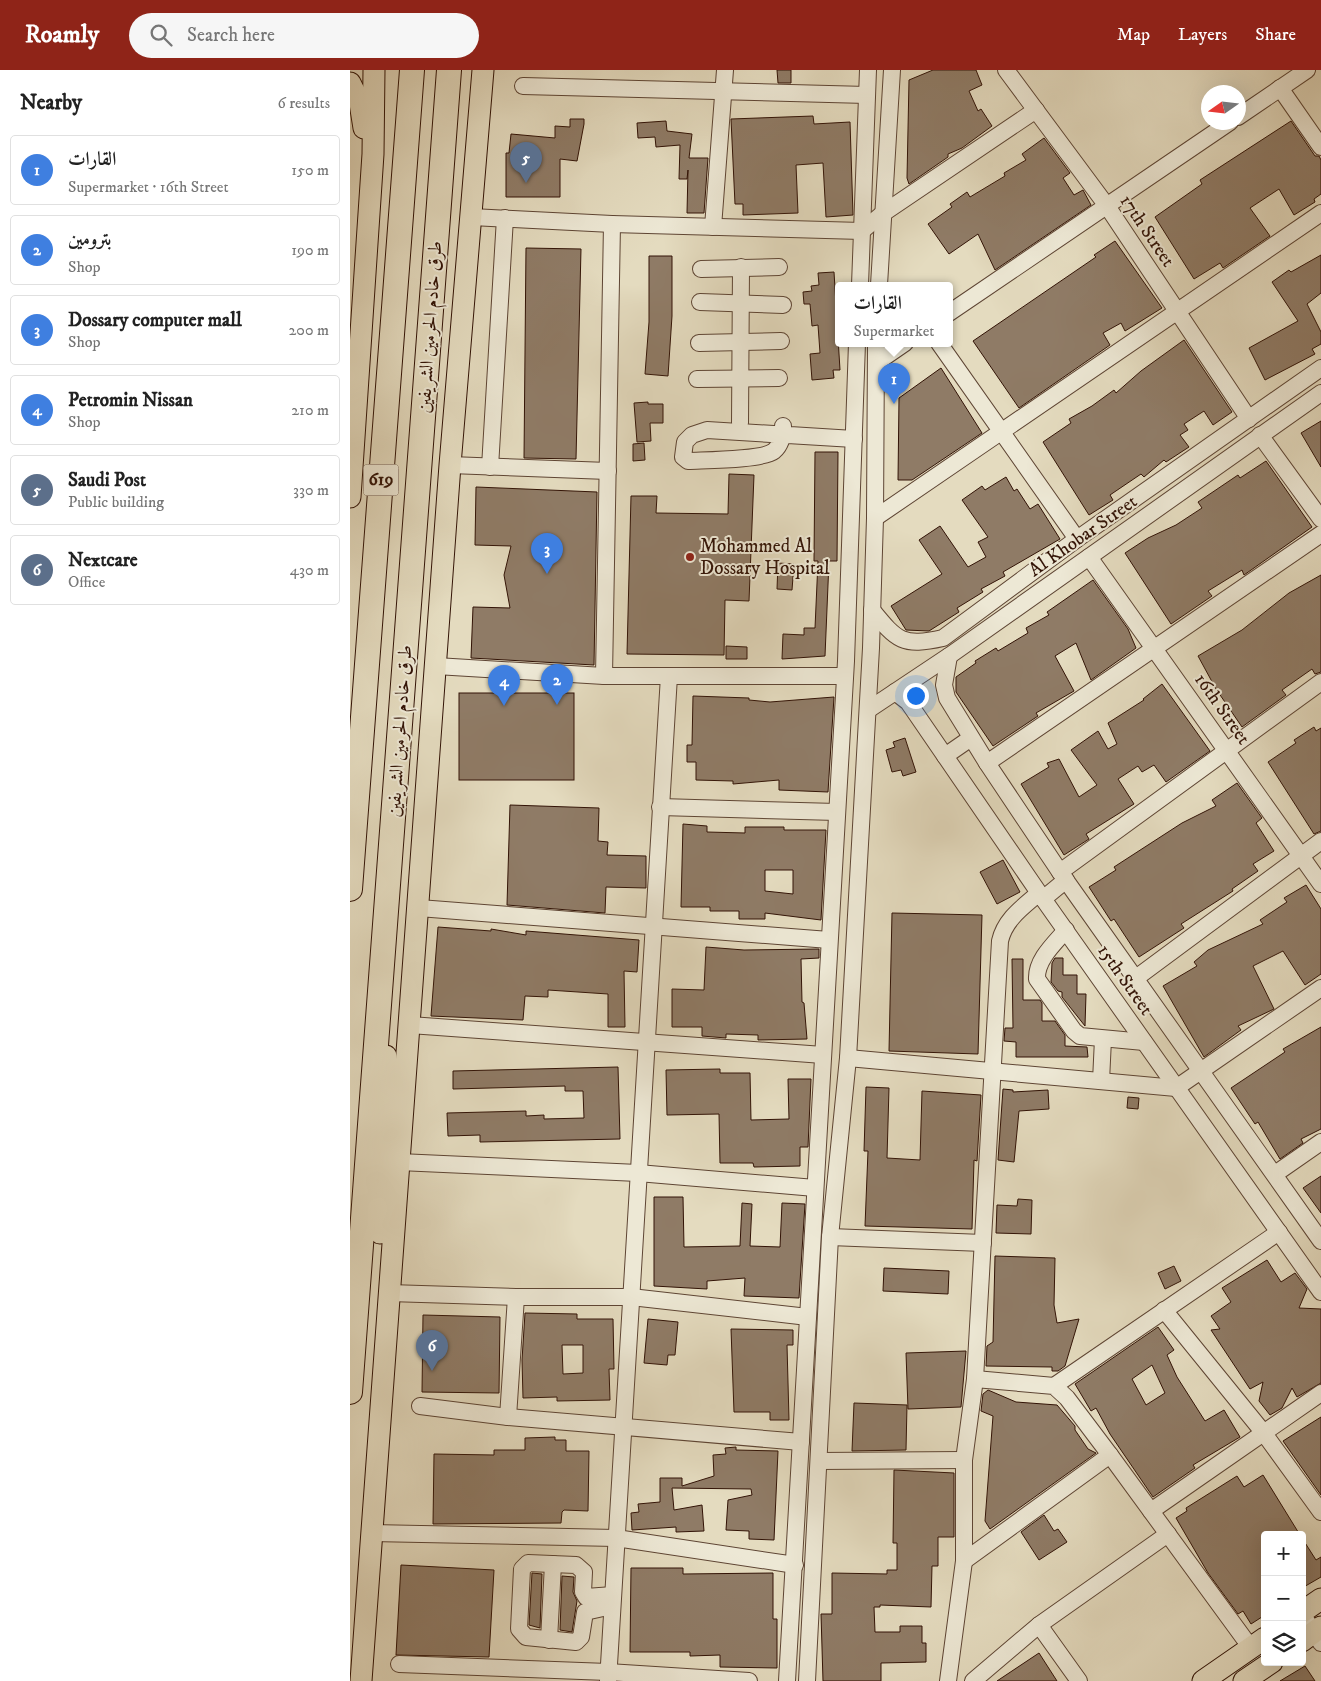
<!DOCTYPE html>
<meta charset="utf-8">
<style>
:root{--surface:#fff;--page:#f6f6f6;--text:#222;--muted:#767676;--line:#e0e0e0;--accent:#8f2418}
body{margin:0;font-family:"IM FELL DW Pica",Amiri,serif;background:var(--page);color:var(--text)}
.controls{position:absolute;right:15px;bottom:15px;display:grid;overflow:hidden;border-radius:5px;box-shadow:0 5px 20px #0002}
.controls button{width:45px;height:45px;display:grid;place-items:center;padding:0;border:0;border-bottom:1px solid var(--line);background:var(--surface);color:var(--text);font:25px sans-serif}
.compass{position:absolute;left:851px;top:15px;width:45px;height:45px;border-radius:50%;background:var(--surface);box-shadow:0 5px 20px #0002;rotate:256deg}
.you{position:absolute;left:565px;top:625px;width:18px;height:18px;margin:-12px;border:4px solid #fff;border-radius:50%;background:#1a73e8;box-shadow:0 0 0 8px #1a73e833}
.badge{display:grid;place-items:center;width:32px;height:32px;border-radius:50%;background:var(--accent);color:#fff;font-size:16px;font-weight:700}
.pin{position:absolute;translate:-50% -41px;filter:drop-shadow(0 1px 2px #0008)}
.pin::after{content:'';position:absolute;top:26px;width:18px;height:15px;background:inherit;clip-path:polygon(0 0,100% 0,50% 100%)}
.popup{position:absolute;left:485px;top:212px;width:118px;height:65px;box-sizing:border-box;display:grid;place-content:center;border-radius:5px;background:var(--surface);filter:drop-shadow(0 1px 4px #0005);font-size:16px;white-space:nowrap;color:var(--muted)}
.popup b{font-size:19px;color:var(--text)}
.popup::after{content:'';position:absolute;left:50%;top:100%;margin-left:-10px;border:10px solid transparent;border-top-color:var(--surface)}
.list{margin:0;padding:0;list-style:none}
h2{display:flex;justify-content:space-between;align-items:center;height:65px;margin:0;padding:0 20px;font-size:21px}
h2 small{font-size:16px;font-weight:400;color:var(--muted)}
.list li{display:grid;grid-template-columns:32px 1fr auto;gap:15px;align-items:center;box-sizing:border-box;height:70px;margin:0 10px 10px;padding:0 10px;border:1px solid var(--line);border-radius:5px}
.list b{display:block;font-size:19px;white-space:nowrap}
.list p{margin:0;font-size:16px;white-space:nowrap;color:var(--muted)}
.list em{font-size:16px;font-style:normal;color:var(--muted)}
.icon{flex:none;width:28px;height:28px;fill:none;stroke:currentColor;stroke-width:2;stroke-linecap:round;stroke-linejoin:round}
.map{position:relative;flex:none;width:971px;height:1611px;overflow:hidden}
header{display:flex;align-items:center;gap:30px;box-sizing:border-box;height:70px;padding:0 25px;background:var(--accent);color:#fff}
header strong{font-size:24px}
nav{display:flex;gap:28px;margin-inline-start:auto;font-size:18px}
.search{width:350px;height:45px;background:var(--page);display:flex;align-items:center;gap:12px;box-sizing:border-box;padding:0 18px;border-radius:28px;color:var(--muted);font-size:19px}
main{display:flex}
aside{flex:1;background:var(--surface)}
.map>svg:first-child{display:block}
</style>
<header>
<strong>Roamly</strong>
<div class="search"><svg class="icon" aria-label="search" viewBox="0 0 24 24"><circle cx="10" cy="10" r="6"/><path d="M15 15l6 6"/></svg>Search here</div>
<nav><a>Map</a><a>Layers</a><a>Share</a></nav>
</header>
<main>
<aside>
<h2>Nearby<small>6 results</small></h2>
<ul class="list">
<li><span class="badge" style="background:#3f7fe0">1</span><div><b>القارات</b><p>Supermarket · 16th Street</p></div><em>150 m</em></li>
<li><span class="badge" style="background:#3f7fe0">2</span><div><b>بترومين</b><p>Shop</p></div><em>190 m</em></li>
<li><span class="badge" style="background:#3f7fe0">3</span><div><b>Dossary computer mall</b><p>Shop</p></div><em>200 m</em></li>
<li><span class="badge" style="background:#3f7fe0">4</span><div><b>Petromin Nissan</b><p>Shop</p></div><em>210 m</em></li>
<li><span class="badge" style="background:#5c6f8a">5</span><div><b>Saudi Post</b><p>Public building</p></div><em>330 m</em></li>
<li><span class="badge" style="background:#5c6f8a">6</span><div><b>Nextcare</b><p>Office</p></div><em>430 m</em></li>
</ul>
</aside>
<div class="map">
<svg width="971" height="1611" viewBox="0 0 971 1611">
<rect width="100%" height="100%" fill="#e4dbbf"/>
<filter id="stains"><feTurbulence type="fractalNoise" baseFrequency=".004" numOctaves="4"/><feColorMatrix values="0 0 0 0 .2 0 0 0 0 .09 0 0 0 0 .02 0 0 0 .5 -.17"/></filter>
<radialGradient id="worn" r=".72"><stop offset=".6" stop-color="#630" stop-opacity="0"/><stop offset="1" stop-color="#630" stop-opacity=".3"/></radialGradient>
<g fill="#8f7b66" stroke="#321306" fill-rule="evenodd">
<polygon points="427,0 441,0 441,13 428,13"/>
<polygon points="583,0 626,0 632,15 619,21 628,41 631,39 642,56 612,78 598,84 598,87 559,114 557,108 559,10"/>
<polygon points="463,46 464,54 500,52 503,145 476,147 473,93 446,95 448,143 393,145 393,134 385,134 381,49"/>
<polygon points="220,49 234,49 234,54 227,91 210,89 210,127 156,127 156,83 159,83 161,64 205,68 205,56 220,57"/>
<polygon points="316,51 317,61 342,64 339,88 358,88 354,143 337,143 338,100 337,109 329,109 330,75 306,77 305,67 288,68 287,53"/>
<polygon points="941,51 965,86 969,86 971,90 971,124 964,129 965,132 944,145 929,119 900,138 920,166 873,198 870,193 844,209 805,147 852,114 850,110"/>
<polygon points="694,68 720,103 713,108 724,125 733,120 741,135 645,200 628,164 599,184 578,154 602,137 600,134 617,122 620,127 655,106 654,103 676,90 672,84"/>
<polygon points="765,171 812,238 775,261 771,253 753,263 760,275 669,338 623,271 746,187 744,185"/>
<polygon points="176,178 231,179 226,389 174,388"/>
<polygon points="971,185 971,223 957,234 971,262 971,274 962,279 965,284 915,310 899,278 948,251 922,212 939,200 941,202"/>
<polygon points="299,186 322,186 322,246 318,306 295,304 299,252"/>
<polygon points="484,202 490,300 483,300 484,308 462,310 460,284 470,283 468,255 462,256 460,234 454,234 453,222 462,221 461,216 469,215 468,203"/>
<polygon points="834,270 882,342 863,355 854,341 834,354 838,360 830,365 839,377 816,392 814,390 794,407 791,404 760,425 763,430 739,445 693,372 721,353 719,349 742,336 764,320 766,323 791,301"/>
<polygon points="591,298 632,363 562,410 548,410 549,328"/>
<polygon points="298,332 298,334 313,334 313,353 300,353 301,371 287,372 284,333"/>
<polygon points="971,351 971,397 951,363"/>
<polygon points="294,373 295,390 283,391 283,374"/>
<polygon points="465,382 488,382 487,491 479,491 475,586 432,589 433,564 454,565 454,558 465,558 468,491 464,491"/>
<polygon points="916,391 962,457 894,505 892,500 858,521 862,526 821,554 775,483 798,468 826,455 852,438 848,432 888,405 890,408"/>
<polygon points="379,404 404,405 399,531 375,530 374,585 277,584 281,426 307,426 306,443 378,444"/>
<polygon points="656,407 664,421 667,419 680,439 688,434 710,469 653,502 655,506 631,519 633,522 607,538 609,542 579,561 556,560 541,536 592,504 569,470 590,456 618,497 636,487 628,472 638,467 612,430 632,416 635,420"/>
<polygon points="126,417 247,422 244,595 121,588 123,537 160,538 154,505 161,476 125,475"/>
<polygon points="428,493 444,494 442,520 427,519"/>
<polygon points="971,505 971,602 965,604 962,599 932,620 936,625 892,657 866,619 848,586 892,560 939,523"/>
<polygon points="743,510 778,559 786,578 741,610 726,573 705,586 724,621 686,643 688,646 643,676 606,622 606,607 626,593 625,591 646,578 648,581 678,563 676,558 699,545 697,542"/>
<polygon points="376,576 397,577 397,589 376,589"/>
<polygon points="812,614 860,681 816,712 804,695 792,702 788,696 768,709 784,734 736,764 739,769 714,785 671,714 699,697 697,693 709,689 729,727 747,715 721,680 748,661 758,679 767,674 758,653 794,630 793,629"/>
<rect x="109" y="623" width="115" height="87"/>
<polygon points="343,626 399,628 399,630 420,632 484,627 478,722 429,720 429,710 383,714 383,711 346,710 346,692 337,692 337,675 342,675"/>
<polygon points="964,657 966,661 971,658 971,761 964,764 918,692 946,673 944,670"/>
<polygon points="555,668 566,702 553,706 551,700 542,702 536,680 545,677 543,672"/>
<polygon points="887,713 912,748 906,753 924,781 903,794 908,801 882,819 883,821 831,854 834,858 789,887 764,849 761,851 739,817 766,800 764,797 832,753 866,736 862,730"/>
<polygon points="160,735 249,738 248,771 258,772 257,785 296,786 296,818 256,817 255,843 157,835"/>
<path d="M333,754L357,756V762L395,763V757H434V760H476L471,850L415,843V849H389V841H360V837H331ZM415,800H443V824L415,821Z"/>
<polygon points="653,790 670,822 647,834 630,802"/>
<polygon points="956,815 971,839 971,904 955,915 933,881 903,896 924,939 888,956 891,960 854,987 813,916 847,896 844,892 858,880 913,854 910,850 937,832 934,828"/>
<polygon points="542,843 632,845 628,984 539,981"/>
<polygon points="88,857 141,861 141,859 176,865 176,861 289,870 287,902 274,901 275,957 258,957 258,924 198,920 198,927 175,926 173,950 81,946"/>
<polygon points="356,877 394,880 469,879 469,888 451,889 452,932 454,933 457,969 408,970 408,965 376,964 376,968 352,966 352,957 322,957 322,919 354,920"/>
<polygon points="705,888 713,888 713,905 727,905 727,924 736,924 735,956 712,927 712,922 708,921 701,912 702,893"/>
<polygon points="662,889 673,889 673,930 690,930 692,933 692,951 705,951 715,965 715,976 737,977 738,987 666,987 666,972 654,971 655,958 663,958"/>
<polygon points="971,957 971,1059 951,1069 953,1073 930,1089 908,1052 905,1054 881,1018 935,982 933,979"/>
<polygon points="268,997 270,1069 130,1072 130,1065 98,1066 97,1043 176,1041 176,1046 194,1045 194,1049 234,1048 233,1021 215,1021 215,1016 103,1019 103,1001"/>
<polygon points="370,999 370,1003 400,1003 401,1050 439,1049 438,1009 461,1009 458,1077 450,1077 450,1096 404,1097 403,1093 370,1093 369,1044 317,1045 316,1000"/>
<polygon points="516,1017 539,1018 537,1088 570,1090 572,1021 631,1025 627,1091 624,1090 622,1159 515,1156 518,1081 514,1081"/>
<polygon points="653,1019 663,1020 663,1022 698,1020 699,1039 669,1041 664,1092 648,1090"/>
<polygon points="778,1027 789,1028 788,1039 777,1038"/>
<polygon points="971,1106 971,1143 953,1118"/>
<polygon points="304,1127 333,1127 334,1177 390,1176 392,1133 402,1134 400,1176 430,1177 432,1133 455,1134 449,1228 394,1226 395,1208 357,1211 357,1219 304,1216"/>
<polygon points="668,1129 682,1130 681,1164 646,1163 647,1135 667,1136"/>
<polygon points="645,1186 705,1188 704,1235 707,1253 729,1249 715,1296 708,1301 702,1301 702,1297 636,1296 637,1276 643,1272"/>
<polygon points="917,1190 931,1212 945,1203 957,1219 949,1238 971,1239 971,1313 947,1327 942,1318 932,1338 920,1345 909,1331 913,1312 900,1319 861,1260 870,1259 861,1246 881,1232 872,1218"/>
<polygon points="824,1196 831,1211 815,1219 808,1203"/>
<polygon points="534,1198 599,1201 598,1224 533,1221"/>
<path d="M175,1243L227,1244V1249H263L264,1299H259L260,1330L207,1331V1327L173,1328L172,1290ZM212,1275H233V1303L213,1304Z"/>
<polygon points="73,1245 150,1247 149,1323 72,1322"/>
<polygon points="298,1249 328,1252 325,1285 318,1285 317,1295 294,1293"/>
<path d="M808,1257L824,1280L817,1285L827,1307L855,1351L874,1340L890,1367L843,1395L845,1398L803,1427L760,1364L746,1338L741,1341L725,1314ZM802,1295L815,1323L796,1335L782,1309Z"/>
<polygon points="381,1259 443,1260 443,1275 437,1275 439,1350 420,1350 420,1342 384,1342"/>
<polygon points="616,1281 611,1337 558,1339 556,1283"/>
<polygon points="638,1320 666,1332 707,1335 725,1356 725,1360 738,1379 746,1383 640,1459 635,1451 643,1346 631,1341 633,1324"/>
<polygon points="504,1333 557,1335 556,1380 502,1381"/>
<polygon points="971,1347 971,1425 933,1371"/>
<polygon points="205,1367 205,1370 216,1370 216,1381 239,1381 238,1441 214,1440 212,1442 211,1453 83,1454 84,1384 144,1385 144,1380 175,1380 175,1368"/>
<polygon points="386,1377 386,1380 428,1381 424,1470 399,1469 399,1461 376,1460 378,1430 402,1425 401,1419 322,1418 324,1440 352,1435 354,1461 326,1462 326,1457 282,1460 281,1443 289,1442 288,1434 310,1432 310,1408 332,1408 332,1416 364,1406 363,1385 376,1384 375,1378"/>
<polygon points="544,1400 604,1403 604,1467 588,1467 588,1496 582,1496 581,1537 530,1535 530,1537 524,1537 525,1562 550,1562 550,1556 572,1556 572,1573 576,1573 576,1592 531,1593 531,1611 473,1611 471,1544 482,1544 482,1503 537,1504 537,1500 547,1500 547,1473 543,1473"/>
<polygon points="913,1405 950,1465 915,1465 915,1545 901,1554 893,1541 888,1544 858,1503 826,1448 837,1441 836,1438 887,1406 894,1417"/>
<polygon points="694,1445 704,1461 708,1459 717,1472 689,1490 671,1462"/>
<polygon points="952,1468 966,1490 971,1487 971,1507 952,1518"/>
<polygon points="51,1495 144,1500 139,1587 46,1585"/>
<polygon points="281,1498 333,1498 333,1504 423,1503 423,1549 427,1549 427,1598 370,1597 370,1585 340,1586 340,1582 280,1582"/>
<polygon points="182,1503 192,1504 190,1558 179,1555"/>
<polygon points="212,1506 224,1507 223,1522 227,1531 222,1562 210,1560"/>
<polygon points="689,1583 707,1611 647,1611"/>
<polygon points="955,1596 965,1611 930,1611"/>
</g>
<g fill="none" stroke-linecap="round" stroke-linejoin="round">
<g stroke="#5e4534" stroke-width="18">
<g id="minor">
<polyline points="656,0 757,136 899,349"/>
<polyline points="173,16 517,25"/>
<polyline points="930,18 971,77"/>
<polyline points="888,47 957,0"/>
<polyline points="122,147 262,154 512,161 532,144 686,40"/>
<polyline points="363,157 375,0"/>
<polyline points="351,199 429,197"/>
<polyline points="510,215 518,0"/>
<polyline points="529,215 542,0"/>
<polyline points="350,232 433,235"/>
<polyline points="599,243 880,52"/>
<polyline points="349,273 431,271"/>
<polyline points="589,273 727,469"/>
<polyline points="526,293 555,273"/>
<polyline points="347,309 429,308"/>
<polyline points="390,353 391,197"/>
<path d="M433,356C433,365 431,375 424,381C413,390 355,390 338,391L333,387L335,372L342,365L357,360L504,369"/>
<polyline points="910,365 971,449"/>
<polyline points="100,395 258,401"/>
<polyline points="140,397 155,148"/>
<polyline points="525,448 971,143"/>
<polyline points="739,487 971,814"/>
<path d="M522,540C547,571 553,577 593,568L727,469L971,298"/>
<polyline points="599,586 594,615 597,628 637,693 710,802 971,1171"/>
<polyline points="86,596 254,606 495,606"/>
<polyline points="254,606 262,154"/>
<polyline points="545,622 558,632 689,823 971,1222"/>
<polyline points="518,640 599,586 971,323"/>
<polyline points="595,686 621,668"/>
<polyline points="637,693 971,464"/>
<polyline points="310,737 487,742"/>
<polyline points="710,802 971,612"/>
<polyline points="693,829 716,810"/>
<polyline points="69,838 479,870"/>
<path d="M716,860C704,874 686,890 687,909L724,961L730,966L794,972"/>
<polyline points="786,908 971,771"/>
<polyline points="60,955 473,985"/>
<polyline points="498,988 826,1018 971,918"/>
<polyline points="751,1011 753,969"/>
<polyline points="49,1092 288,1103 465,1118"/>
<polyline points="925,1104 971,1072"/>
<polyline points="480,1167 633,1173"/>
<polyline points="39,1223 166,1227 281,1227 458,1247"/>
<polyline points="814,1240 913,1362 971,1442"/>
<polyline points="625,1309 704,1316 717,1328 760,1385 901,1578"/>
<polyline points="704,1316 929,1162"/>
<polyline points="70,1336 158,1347 451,1372"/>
<polyline points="158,1347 166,1227"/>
<polyline points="469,1391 614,1390"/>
<polyline points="801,1441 971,1323"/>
<polyline points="21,1463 266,1468 445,1495"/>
<polyline points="614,1491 760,1385"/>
<polyline points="262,1536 235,1542 231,1567 226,1572 176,1567 169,1559 172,1499 178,1493 226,1495 234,1502 233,1522 236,1527 263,1525"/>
<polyline points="952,1544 971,1573"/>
<polyline points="689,1555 729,1611"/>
<polyline points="199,1570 203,1494"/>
<polyline points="49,1594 258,1602 399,1611"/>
<polyline points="258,1611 319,606"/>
<polyline points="437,1611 496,591 507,273"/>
<polyline points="457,1611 480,1167 498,988 521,578 525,448 526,273"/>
<path d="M598,1611L614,1491V1390L625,1309L650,871C655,849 673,837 689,823"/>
<polyline points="623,1611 689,1555 818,1464"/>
</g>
</g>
<g stroke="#321306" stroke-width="23">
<g id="major">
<polyline points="0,13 10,33 14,58"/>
<polyline points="0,427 23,84 24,0"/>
<polyline points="30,1163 36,986"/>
<polyline points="952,1542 971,1529"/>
<polyline points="952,1571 971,1557"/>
<polyline points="11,1611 100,395 133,0"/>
<polyline points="853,1611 915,1568"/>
<polyline points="894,1611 922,1592"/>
</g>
</g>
<g stroke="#321306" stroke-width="26">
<g id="highway">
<polyline points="0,819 62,0"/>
<polyline points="0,1322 99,0"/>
</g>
</g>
<use href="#minor" stroke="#ede8d5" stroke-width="16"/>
<use href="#major" stroke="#e4dbbf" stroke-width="21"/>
<use href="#highway" stroke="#e4dbbf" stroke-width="24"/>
</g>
<circle fill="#8f2418" stroke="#ede8d5" stroke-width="2" cx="340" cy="487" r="5"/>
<g text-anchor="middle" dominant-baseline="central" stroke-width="4" stroke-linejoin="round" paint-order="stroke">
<rect fill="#ede8d5" stroke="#6a5344" stroke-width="1" x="13.5" y="394.5" width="35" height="31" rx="4"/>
<g font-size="18" font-weight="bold" fill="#321306">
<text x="31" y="410">619</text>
</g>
<g font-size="19" fill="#321306" stroke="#ede8d5">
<text transform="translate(797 161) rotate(56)">17th Street</text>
<text transform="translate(80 257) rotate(-86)">طرق خادم الحرمين الشريفين</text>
<text transform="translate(733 466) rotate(-35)">Al Khobar Street</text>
<text transform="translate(872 639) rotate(55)">16th Street</text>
<text transform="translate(50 661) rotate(-86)">طرق خادم الحرمين الشريفين</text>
<text transform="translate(775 910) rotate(55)">15th Street</text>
</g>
<g font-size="19" fill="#321306" stroke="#ede8d5" text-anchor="start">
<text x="350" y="476">Mohammed Al<tspan x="350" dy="22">Dossary Hospital</tspan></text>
</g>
</g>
<rect width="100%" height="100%" filter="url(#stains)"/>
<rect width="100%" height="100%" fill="url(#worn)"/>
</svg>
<div class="controls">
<button>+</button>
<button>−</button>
<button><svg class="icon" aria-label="layers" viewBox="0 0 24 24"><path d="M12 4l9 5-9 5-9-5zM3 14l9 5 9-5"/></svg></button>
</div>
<svg class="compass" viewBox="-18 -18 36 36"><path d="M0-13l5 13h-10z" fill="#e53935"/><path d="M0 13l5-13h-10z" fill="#767676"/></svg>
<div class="you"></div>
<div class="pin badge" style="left:544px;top:334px;background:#3f7fe0">1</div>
<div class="popup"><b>القارات</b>Supermarket</div>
<div class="pin badge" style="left:207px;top:635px;background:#3f7fe0">2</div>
<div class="pin badge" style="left:197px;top:504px;background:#3f7fe0">3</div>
<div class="pin badge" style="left:154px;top:636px;background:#3f7fe0">4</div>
<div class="pin badge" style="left:176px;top:113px;background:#5c6f8a">5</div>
<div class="pin badge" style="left:82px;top:1301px;background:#5c6f8a">6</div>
</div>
</main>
